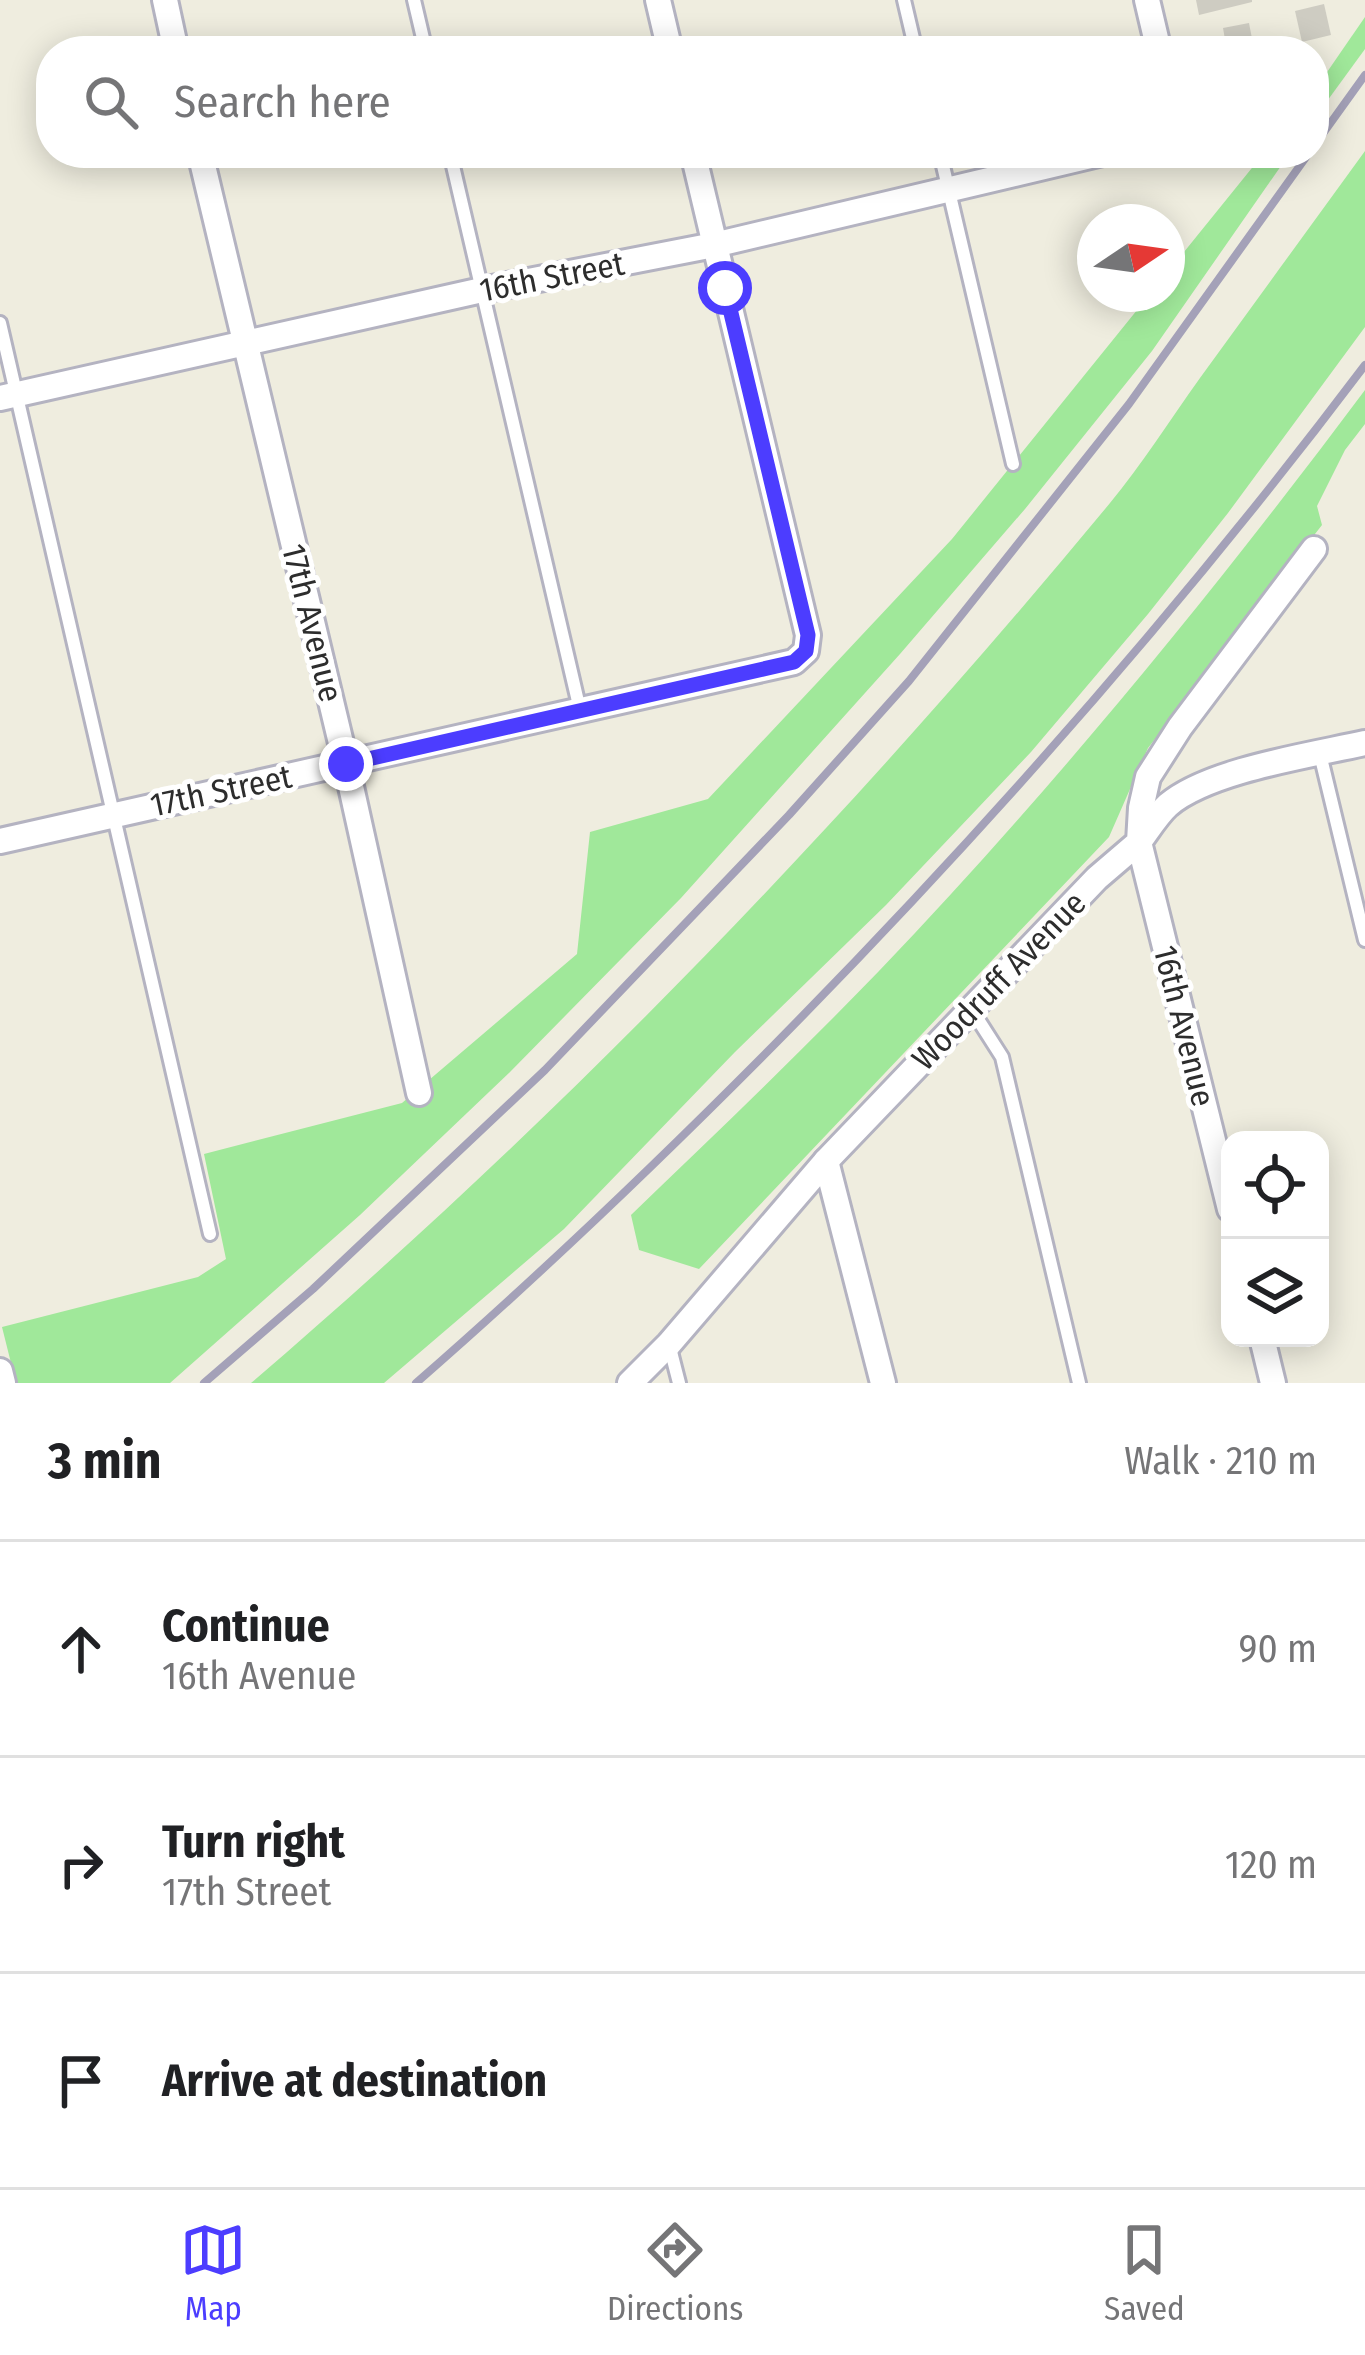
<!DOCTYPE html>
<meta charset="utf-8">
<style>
:root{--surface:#fff;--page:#f2f2f2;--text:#202124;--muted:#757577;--line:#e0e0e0;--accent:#4c3dff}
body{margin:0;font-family:"Fira Sans Condensed",sans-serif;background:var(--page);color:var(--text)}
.controls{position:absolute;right:36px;bottom:36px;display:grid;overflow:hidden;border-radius:24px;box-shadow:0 6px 30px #0003}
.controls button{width:108px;height:108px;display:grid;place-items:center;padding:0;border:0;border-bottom:3px solid var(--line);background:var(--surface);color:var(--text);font:60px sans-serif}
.compass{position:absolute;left:1077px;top:204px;width:108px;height:108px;border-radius:50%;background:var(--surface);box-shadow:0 6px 30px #0003;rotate:77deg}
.stop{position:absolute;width:36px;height:36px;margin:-27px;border:9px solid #4c3dff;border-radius:50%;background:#fff}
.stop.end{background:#4c3dff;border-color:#fff;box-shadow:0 3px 12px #0008}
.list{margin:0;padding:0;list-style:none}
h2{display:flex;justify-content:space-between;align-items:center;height:156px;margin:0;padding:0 48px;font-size:51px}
h2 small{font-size:39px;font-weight:400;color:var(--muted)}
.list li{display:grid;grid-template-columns:78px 1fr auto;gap:36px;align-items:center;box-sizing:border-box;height:216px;padding:0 48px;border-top:3px solid var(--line)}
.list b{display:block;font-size:45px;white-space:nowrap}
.list p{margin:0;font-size:39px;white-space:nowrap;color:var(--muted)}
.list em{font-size:39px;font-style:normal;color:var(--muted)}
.icon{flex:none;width:66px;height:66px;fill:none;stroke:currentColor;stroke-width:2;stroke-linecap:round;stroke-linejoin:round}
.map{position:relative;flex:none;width:1365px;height:1383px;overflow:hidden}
.search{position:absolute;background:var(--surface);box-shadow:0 6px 30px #0003;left:36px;right:36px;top:36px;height:132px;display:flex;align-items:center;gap:30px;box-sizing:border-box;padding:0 42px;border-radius:48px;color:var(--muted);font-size:45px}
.sheet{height:804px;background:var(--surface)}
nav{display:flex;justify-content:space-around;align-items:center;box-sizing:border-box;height:168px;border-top:3px solid var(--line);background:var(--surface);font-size:33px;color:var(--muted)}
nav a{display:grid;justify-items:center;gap:6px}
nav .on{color:var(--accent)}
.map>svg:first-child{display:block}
</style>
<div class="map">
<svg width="1365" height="1383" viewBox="0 0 1365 1383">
<rect width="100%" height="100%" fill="#efeddf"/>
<g fill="#a0e89a">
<polygon points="1365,17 1365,49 1314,119 1314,91"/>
<path d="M1365,151V327L1228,513L1148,614L1031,752L886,905L735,1052L564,1229L384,1383H251C563,1116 849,819 1110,503C1142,464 1170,420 1200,378C1255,302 1310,227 1365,151Z"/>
<polygon points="1264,153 1290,153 1152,351 1025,509 900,654 681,898 510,1072 360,1215 170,1383 16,1383 2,1327 198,1277 226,1259 204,1154 402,1103 577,954 590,832 708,799 952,539 1150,294 1167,294 1167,273"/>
<path d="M1365,390V424L1345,450L1317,506L1322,525L1148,748L1109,837L699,1269L639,1250L631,1215C715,1134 798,1055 879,971C1053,789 1214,592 1365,390Z"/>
</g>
<g fill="#ceccc2">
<polygon points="1196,0 1252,0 1252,2 1199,15"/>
<polygon points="1324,4 1331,35 1302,42 1295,11"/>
<polygon points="1249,23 1254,49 1227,51 1223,28"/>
</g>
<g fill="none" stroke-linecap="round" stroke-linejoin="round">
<g stroke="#b4b3c1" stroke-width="18">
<g id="lane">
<polyline points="414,0 426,51"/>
<polyline points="904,0 916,51"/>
<polyline points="450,153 580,710"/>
<polyline points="940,153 1013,464"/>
<polyline points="0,323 210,1234"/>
<polyline points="1320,754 1365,940"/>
<polyline points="972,1010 1002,1057 1079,1383"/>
<polyline points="669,1344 679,1383"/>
</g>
</g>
<g stroke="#b4b3c1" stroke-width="30">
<g id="street">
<polyline points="165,0 176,51"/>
<polyline points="658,0 670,51"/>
<polyline points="1147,0 1159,51"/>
<polyline points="200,153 346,764 419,1093"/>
<polyline points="0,398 482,290 714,245 1103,153"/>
<polyline points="0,841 794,662 806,651 808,635 693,153"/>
<polyline points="826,1161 883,1383"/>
<path d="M1230,1209L1139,842C1148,830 1157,815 1168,805C1209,770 1312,755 1365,743"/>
<polyline points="1262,1338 1273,1383"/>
<polyline points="0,1371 3,1383"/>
<polyline points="630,1383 669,1344 826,1161 1097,878 1139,842 1141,808 1148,777 1180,727 1314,549"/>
</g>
</g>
<use href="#lane" stroke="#fff" stroke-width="12"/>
<use href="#street" stroke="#fff" stroke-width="24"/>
<g stroke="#a4a1b8" stroke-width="8">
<polyline points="1314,146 1365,75"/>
<polyline points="204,1383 313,1289 545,1070 789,815 909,681 1129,404 1309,153"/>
<path d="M416,1383C540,1275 658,1162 774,1045C985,831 1184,605 1365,365"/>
</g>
</g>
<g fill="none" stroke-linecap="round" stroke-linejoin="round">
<polyline stroke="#4c3dff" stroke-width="15" points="346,764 794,662 806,651 808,635 725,288"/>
</g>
<g text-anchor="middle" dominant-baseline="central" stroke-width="10" stroke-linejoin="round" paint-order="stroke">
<g font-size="33" fill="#2d2d2d" stroke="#fff">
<text transform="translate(552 277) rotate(-11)">16th Street</text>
<text transform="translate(312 623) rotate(76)">17th Avenue</text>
<text transform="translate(221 791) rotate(-12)">17th Street</text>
<text transform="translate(999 981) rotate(-46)">Woodruff Avenue</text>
<text transform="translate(1184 1026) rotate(76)">16th Avenue</text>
</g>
</g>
</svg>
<div class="controls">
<button><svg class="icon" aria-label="locate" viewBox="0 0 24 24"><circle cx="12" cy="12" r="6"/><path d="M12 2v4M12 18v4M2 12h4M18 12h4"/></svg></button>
<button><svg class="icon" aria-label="layers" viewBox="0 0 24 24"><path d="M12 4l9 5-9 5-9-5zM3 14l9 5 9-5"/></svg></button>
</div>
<svg class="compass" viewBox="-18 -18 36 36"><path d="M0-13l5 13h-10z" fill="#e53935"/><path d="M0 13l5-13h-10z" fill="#757577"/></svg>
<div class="stop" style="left:725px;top:288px"></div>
<div class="stop end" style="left:346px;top:764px"></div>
<div class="search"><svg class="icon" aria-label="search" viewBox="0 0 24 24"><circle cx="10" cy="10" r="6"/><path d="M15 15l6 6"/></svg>Search here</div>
</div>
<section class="sheet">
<h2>3 min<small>Walk · 210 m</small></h2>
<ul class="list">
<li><svg class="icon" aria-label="ahead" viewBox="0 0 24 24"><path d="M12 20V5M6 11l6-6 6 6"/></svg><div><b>Continue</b><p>16th Avenue</p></div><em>90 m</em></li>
<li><svg class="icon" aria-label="right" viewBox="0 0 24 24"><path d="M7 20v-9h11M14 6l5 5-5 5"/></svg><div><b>Turn right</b><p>17th Street</p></div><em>120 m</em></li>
<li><svg class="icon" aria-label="arrive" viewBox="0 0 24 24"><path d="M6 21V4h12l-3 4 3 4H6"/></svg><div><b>Arrive at destination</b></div></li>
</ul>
</section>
<nav>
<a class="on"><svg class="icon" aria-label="map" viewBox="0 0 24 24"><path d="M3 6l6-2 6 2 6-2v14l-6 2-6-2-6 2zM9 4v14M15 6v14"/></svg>Map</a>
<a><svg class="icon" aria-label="directions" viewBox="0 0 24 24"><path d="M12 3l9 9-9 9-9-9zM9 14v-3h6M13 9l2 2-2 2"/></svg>Directions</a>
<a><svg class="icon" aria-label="saved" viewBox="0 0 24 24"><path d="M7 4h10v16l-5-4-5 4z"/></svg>Saved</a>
</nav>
